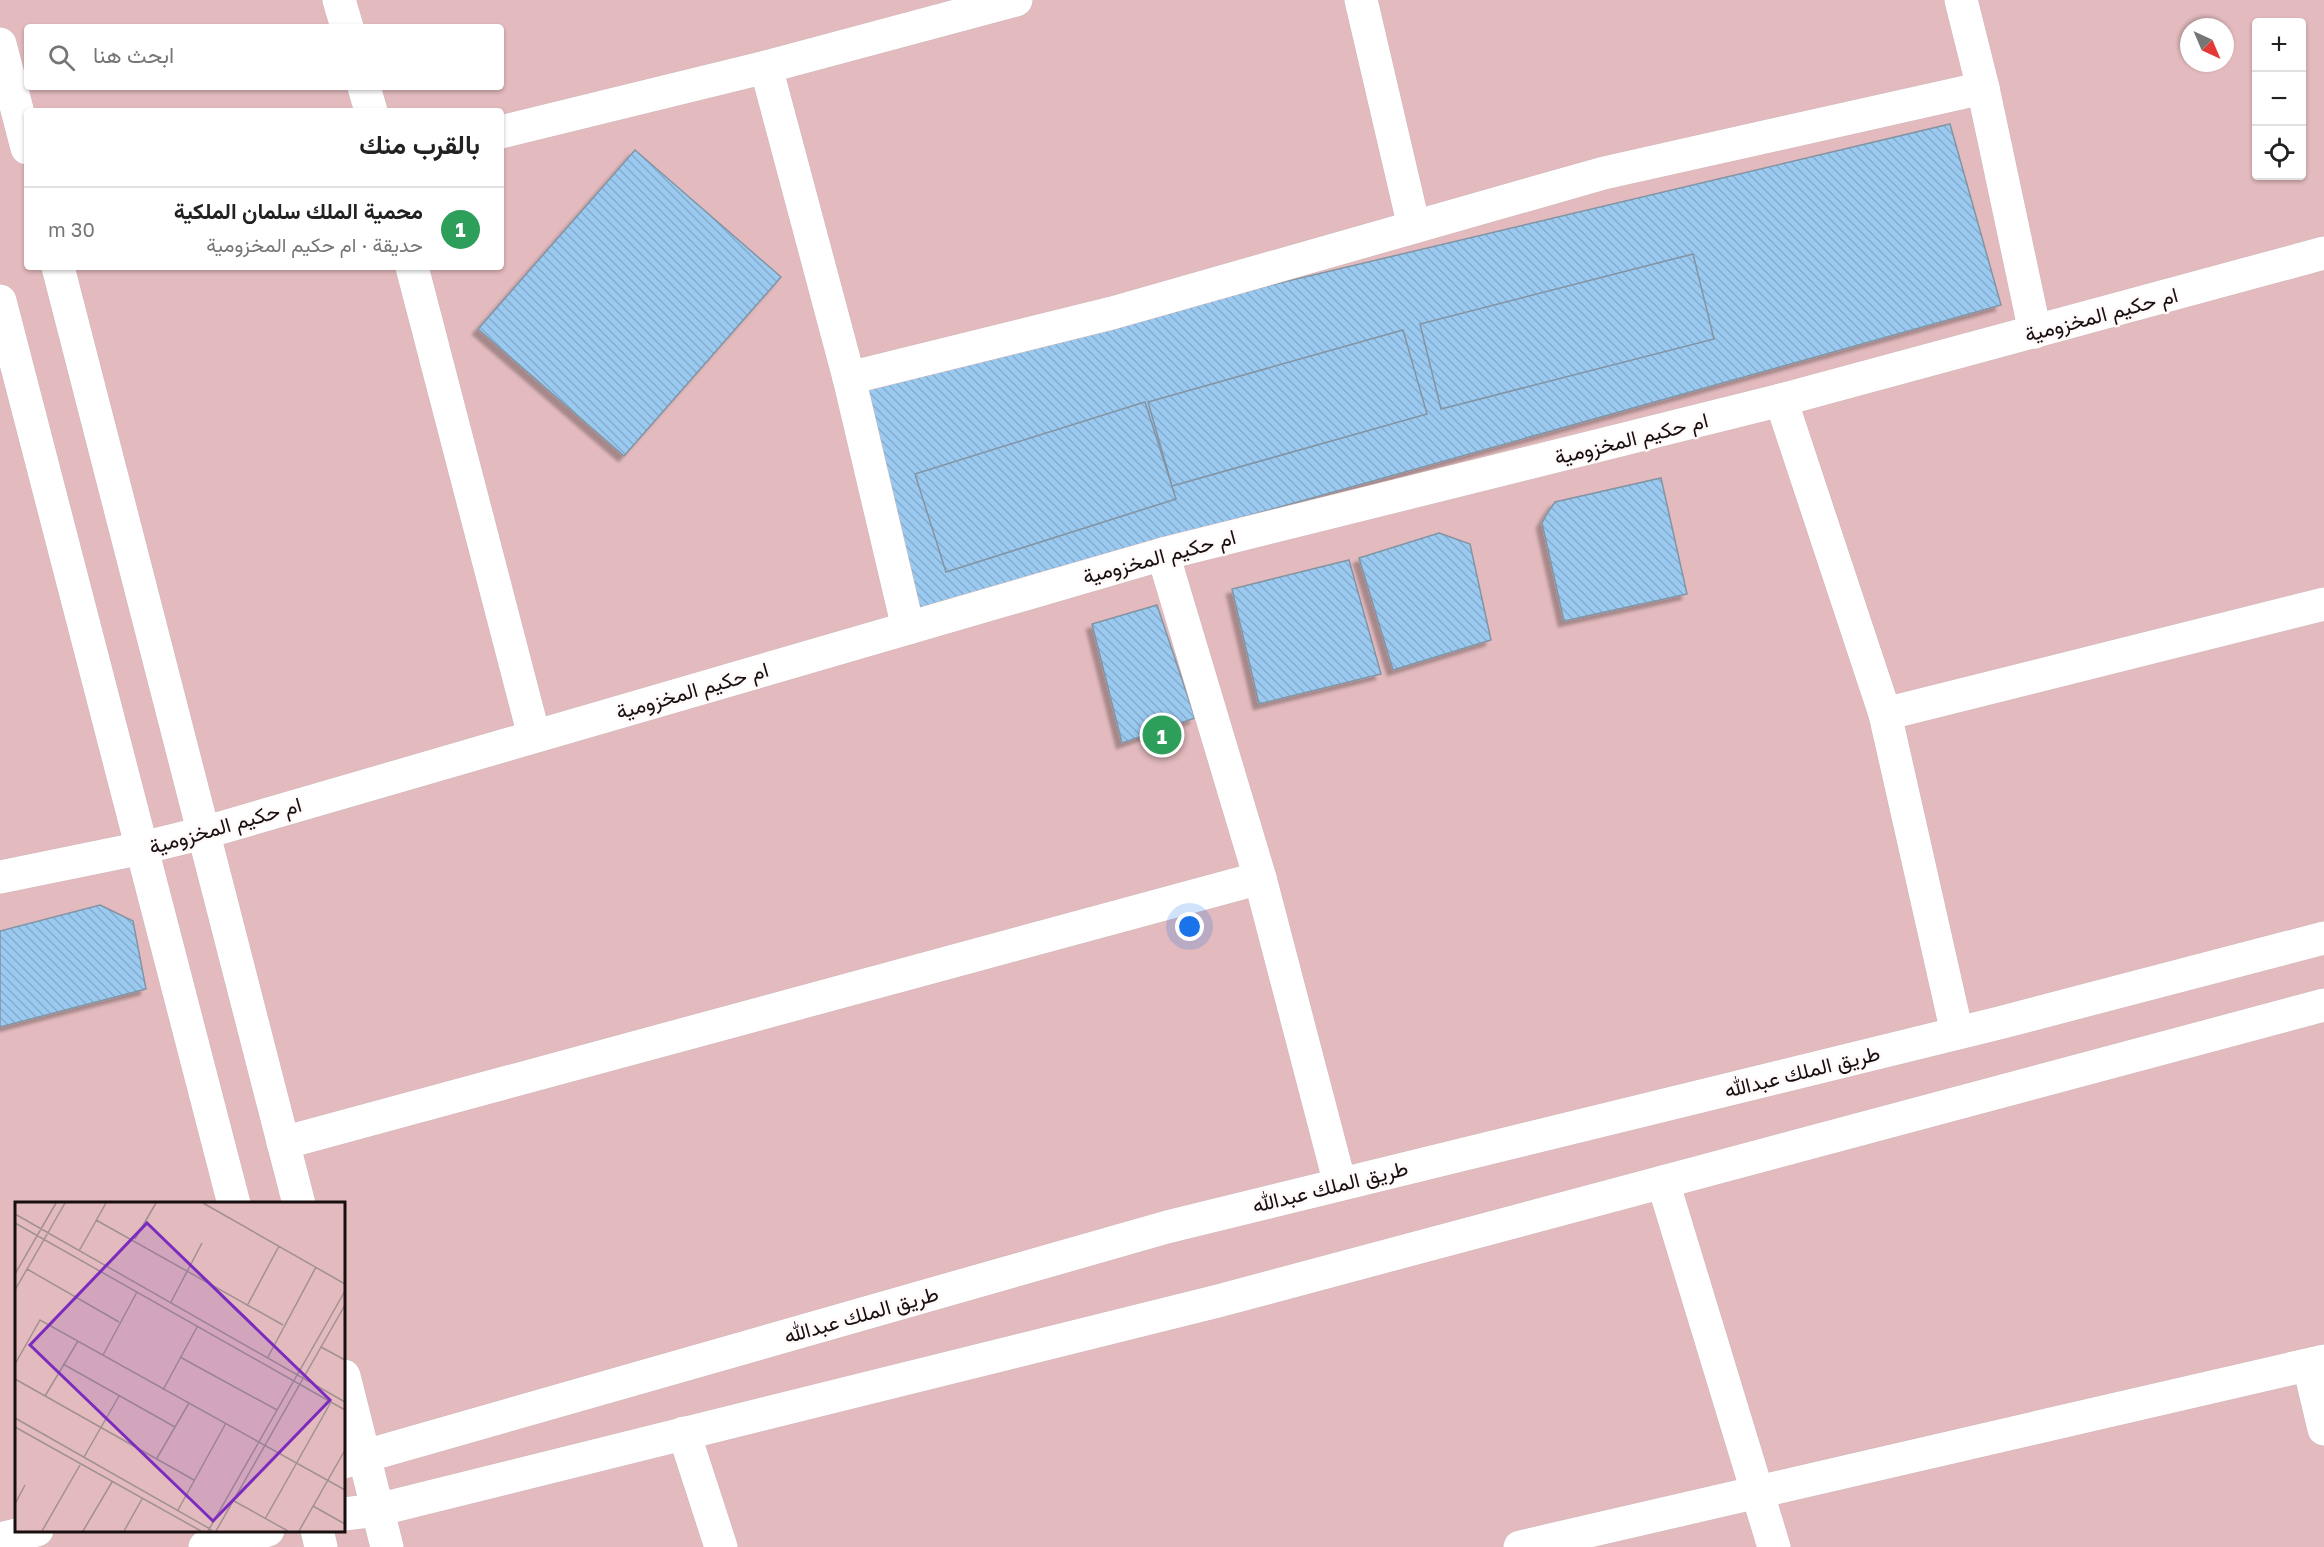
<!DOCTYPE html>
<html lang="ar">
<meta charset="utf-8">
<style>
:root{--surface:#fff;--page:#f6f6f6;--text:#222;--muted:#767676;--line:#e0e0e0;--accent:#327aae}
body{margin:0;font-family:"Golos Text",Vazirmatn,sans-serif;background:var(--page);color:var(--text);direction:rtl}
.controls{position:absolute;right:18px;top:18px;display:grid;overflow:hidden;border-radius:6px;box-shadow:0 2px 4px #0004}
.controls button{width:54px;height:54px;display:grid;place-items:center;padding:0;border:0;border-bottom:2px solid var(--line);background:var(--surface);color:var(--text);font:30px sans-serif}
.compass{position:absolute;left:2180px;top:18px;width:54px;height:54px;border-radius:50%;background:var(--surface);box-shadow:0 2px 4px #0004;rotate:136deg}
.you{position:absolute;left:1190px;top:927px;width:21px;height:21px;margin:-15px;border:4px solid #fff;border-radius:50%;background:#1a73e8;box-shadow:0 0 0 9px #1a73e833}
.badge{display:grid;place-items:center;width:39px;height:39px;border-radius:50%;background:var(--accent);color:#fff;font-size:20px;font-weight:700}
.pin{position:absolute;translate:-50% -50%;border:3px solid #fff;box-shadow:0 2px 6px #0006}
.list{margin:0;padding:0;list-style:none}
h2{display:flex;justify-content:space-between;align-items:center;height:78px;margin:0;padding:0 24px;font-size:26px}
h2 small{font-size:20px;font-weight:400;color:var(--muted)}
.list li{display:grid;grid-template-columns:39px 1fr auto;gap:18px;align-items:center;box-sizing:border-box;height:84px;padding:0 24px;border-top:2px solid var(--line)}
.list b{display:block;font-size:22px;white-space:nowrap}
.list p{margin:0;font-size:20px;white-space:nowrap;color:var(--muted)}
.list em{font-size:20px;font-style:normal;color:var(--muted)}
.icon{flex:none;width:33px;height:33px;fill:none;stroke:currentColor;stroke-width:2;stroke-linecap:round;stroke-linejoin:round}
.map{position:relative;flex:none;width:2324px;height:1547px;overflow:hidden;direction:ltr}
.search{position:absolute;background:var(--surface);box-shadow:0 2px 4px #0004;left:24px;top:24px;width:480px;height:66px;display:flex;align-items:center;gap:15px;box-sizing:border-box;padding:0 21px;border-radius:6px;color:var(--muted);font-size:22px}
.panel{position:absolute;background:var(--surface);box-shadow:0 2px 4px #0004;left:24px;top:108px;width:480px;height:162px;border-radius:6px;direction:rtl}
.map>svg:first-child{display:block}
</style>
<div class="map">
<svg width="2324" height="1547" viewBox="0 0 2324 1547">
<defs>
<pattern id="building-back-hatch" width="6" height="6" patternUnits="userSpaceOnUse" patternTransform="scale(1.5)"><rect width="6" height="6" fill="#9bcaf1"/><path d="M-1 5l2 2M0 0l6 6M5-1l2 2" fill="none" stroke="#85acce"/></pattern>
<filter id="shadow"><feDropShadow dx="-5.5" dy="5.5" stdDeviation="1.5" flood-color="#0004"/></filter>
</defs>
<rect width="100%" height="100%" fill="#fde7e9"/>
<path fill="#e3babd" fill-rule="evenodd" d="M0,0H2324V1547H0ZM2256,22H2302V176H2256ZM27,27H501V87H27ZM2189,27H2225V63H2189ZM27,111H501V267H27ZM16,1204H344V1530H16Z"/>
<g fill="url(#building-back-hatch)" stroke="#8394a3" stroke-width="1.5" filter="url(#shadow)">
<polygon points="1950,124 2001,305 912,610 858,383"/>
<polygon points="635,150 781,277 624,456 478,329"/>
<polygon points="1693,254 1714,339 1441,409 1420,324"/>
<polygon points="1403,330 1427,414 1172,486 1148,402"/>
<polygon points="1145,402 1176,499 946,572 915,474"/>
<polygon points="1661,478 1687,594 1564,621 1542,523 1548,512 1555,502"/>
<polygon points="1439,533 1470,544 1491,640 1393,670 1359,558"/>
<polygon points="1349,560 1381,674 1259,704 1232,589"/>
<polygon points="1157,605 1195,718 1122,743 1092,624"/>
<polygon points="100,905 133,921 146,989 0,1027 0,931"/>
</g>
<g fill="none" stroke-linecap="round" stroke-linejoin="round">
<g stroke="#d0b7b9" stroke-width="34">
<g id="minor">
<polyline points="339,0 347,27"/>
<polyline points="1361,0 1414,227"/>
<polyline points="1961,0 1983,88 2035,332"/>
<polyline points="0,44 27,148"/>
<polyline points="766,67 849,378 908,628"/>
<polyline points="364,87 371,111"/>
<polyline points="501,132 766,67 1016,0"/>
<polyline points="58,267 299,1204"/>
<polyline points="412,267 534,736"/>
<polyline points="0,301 234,1204"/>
<polyline points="849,378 1112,313 1604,173 1983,88"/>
<polyline points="1781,400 1885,714 1957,1033"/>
<polyline points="1163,554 1260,878 1340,1184"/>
<polyline points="1885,714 2324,604"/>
<polyline points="0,877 142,848 203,833 1163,554 1781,400 2324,253"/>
<polyline points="283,1143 1260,878"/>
<polyline points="1663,1182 1774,1547"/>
<polyline points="2309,1366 2324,1429"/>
<polyline points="344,1376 387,1547"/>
<polyline points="684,1433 721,1547"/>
<polyline points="317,1530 321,1547"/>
<polyline points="1520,1547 2324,1361"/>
</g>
</g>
<g stroke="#d0b7b9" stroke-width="34">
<g id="major">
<polyline points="344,1462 1167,1227 1999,1023 2324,938"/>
<polyline points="344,1514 377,1510 1218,1301 2324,1005"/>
<polyline points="0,1539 37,1530"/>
<polyline points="205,1547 268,1530"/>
</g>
</g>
<use href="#minor" stroke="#fff" stroke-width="33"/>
<use href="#major" stroke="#fff" stroke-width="33"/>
</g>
<g text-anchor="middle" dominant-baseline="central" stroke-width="5" stroke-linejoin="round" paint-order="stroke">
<g font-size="21" fill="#180f10" stroke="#fff9f9">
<text transform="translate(2101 314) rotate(-15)">ام حكيم المخزومية</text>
<text transform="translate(1631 438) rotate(-14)">ام حكيم المخزومية</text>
<text transform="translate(1159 556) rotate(-15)">ام حكيم المخزومية</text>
<text transform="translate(692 690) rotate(-16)">ام حكيم المخزومية</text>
<text transform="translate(225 825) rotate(-16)">ام حكيم المخزومية</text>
<text transform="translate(1802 1071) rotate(-14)">طريق الملك عبدالله</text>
<text transform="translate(1330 1186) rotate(-14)">طريق الملك عبدالله</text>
<text transform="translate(861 1314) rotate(-16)">طريق الملك عبدالله</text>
</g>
</g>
<g transform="translate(15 1202)">
<rect width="330" height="330" fill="#fde7e9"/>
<path d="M0,1H330V329H0Z" fill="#e3babd"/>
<path fill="none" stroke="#a19192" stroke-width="1.5" d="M188,1L330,82M0,12L330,200M81,18L268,123M0,21L330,208M120,37L141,1M64,49L91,1M12,67L104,120M0,72L41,1M0,88L50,1M156,100L187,41M232,104L264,44M306,145L330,158M88,153L122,90M165,155L262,208M253,155L301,65M0,162L25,118L330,288M48,162L160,225M0,177L179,278M148,188L182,125M30,194L63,139M0,216L197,328M0,225L186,329M69,255L104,194M142,256L174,201M219,299L273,329M0,302L10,283M298,304L330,322M163,308L211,221M250,317L316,200M27,329L65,263M68,329L97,280M109,329L127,297M193,329L330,89M201,329L330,103M284,329L330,248"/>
<path fill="#7b2cbf" fill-opacity="0.15" stroke="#7b2cbf" stroke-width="3" d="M132,21L315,198L198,319L15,143Z"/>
<rect width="330" height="330" fill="none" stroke="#180f10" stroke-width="3"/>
</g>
</svg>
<div class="controls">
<button>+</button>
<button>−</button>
<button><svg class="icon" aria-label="locate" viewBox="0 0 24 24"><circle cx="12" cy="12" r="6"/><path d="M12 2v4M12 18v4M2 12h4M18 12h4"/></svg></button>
</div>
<svg class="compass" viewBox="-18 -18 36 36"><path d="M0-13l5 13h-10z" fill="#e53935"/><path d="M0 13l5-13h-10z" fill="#767676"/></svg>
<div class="you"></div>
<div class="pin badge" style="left:1162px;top:735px;background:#2e9e5b">1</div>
<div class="search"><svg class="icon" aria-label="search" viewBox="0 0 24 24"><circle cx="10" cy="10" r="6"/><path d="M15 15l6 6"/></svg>ابحث هنا</div>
<section class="panel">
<h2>بالقرب منك<small></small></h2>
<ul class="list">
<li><span class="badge" style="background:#2e9e5b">1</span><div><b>محمية الملك سلمان الملكية</b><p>حديقة · ام حكيم المخزومية</p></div><em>30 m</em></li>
</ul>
</section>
</div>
